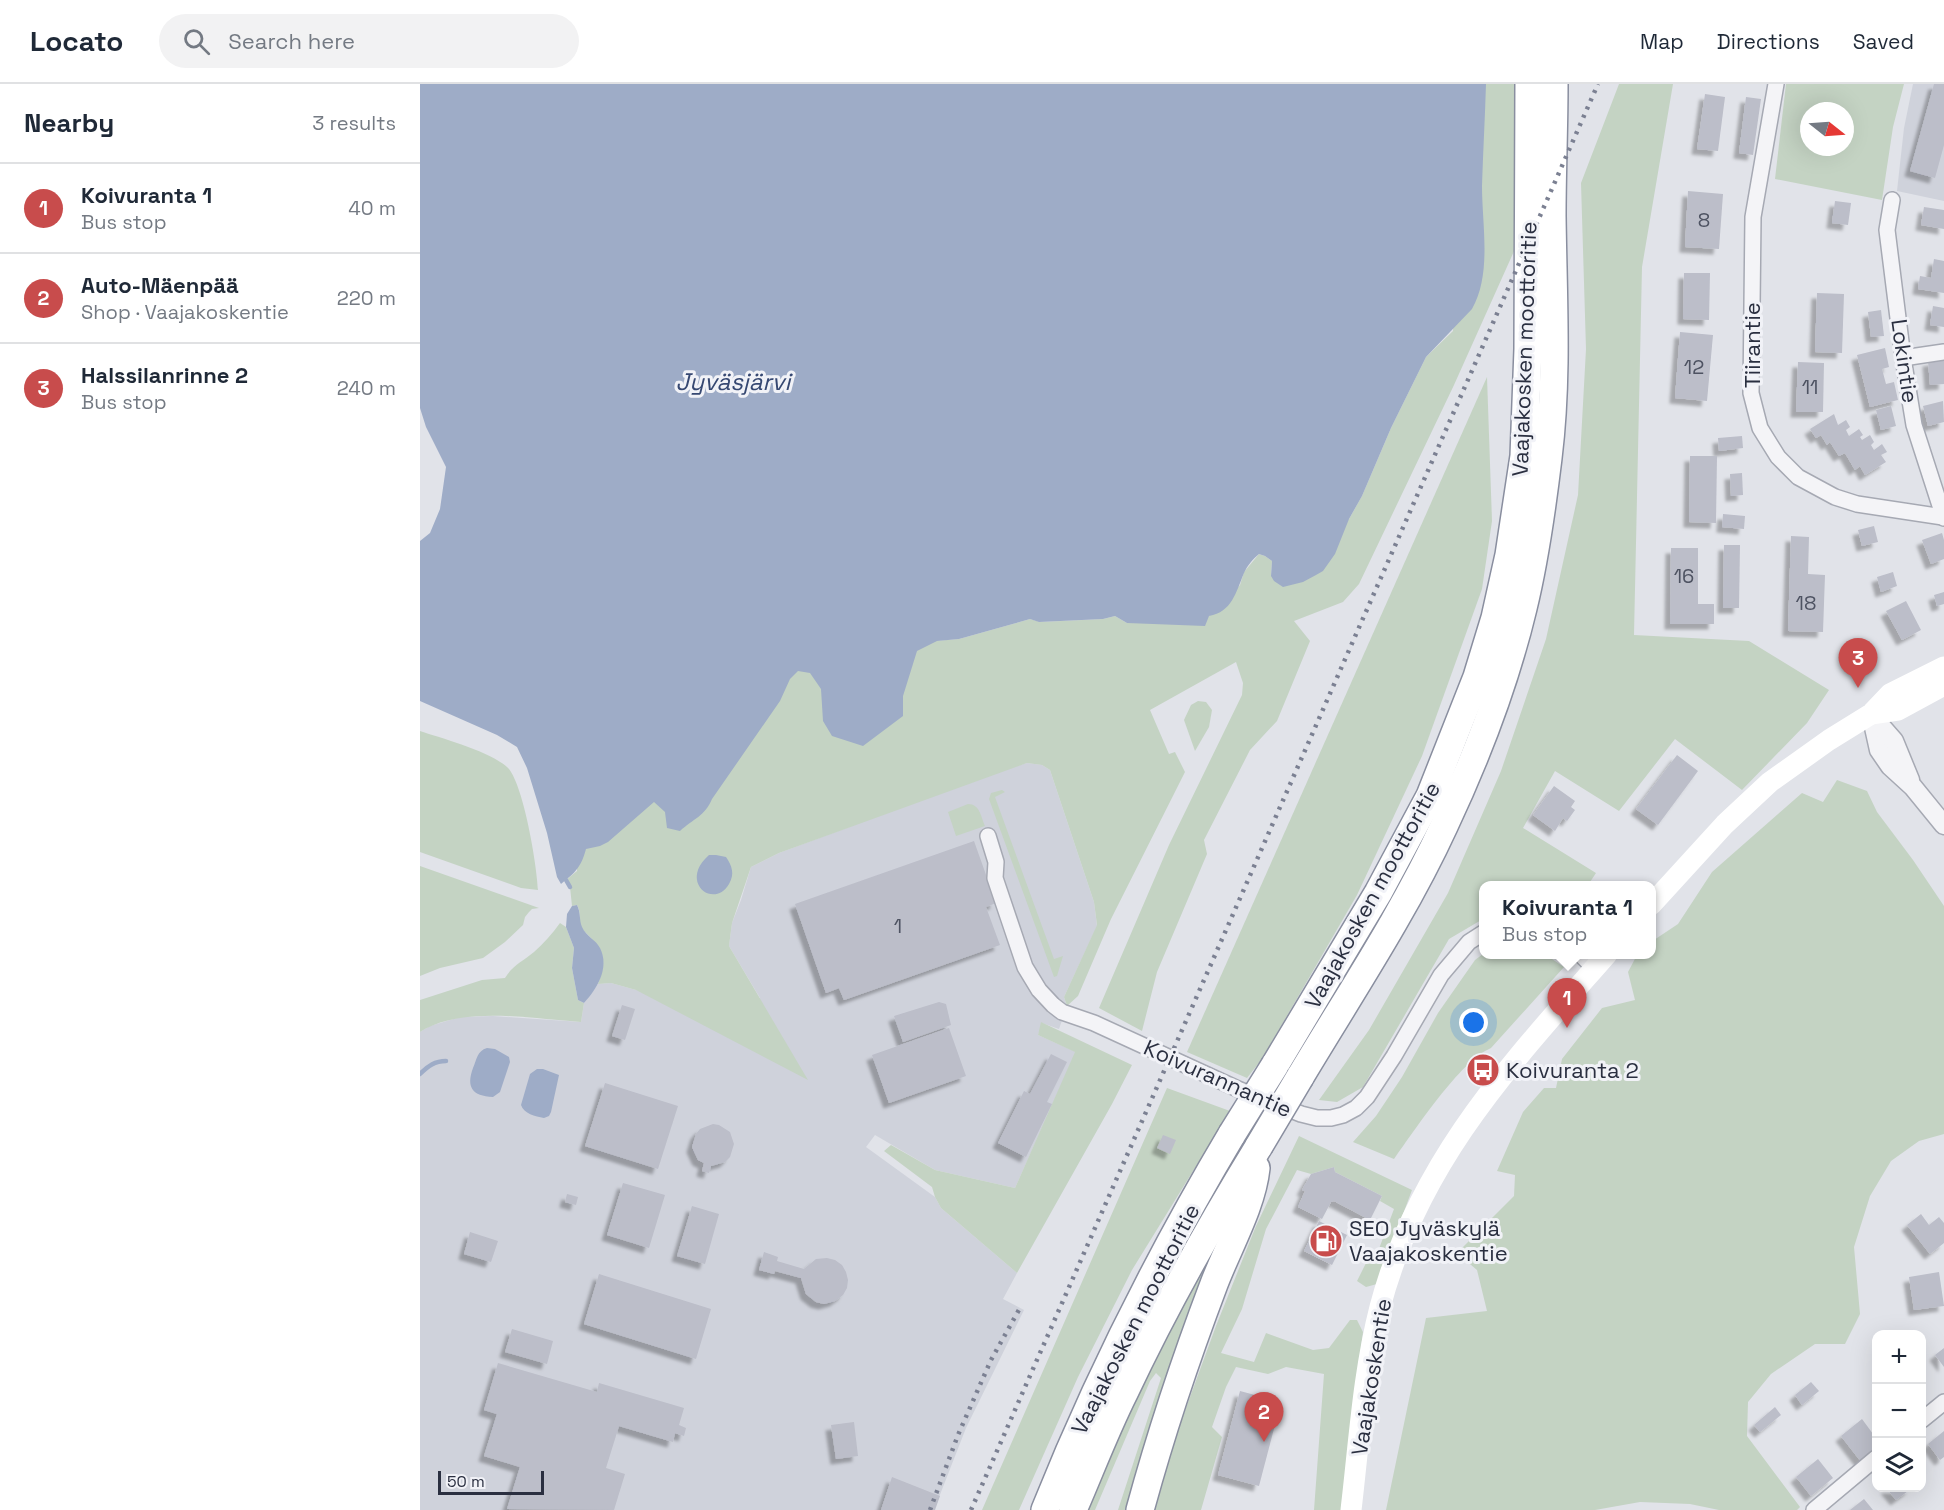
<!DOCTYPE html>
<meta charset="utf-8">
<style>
:root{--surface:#fff;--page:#f2f2f3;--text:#1f2937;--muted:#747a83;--line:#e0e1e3;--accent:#c84c4c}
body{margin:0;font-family:"Space Grotesk",sans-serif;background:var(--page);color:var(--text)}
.controls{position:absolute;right:18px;bottom:18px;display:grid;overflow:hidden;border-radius:12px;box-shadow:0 6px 24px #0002}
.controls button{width:54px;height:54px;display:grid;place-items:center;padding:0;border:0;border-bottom:2px solid var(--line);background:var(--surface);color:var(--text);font:30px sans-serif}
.compass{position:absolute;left:1380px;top:18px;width:54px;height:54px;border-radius:50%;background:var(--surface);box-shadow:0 6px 24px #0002;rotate:107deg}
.scale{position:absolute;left:18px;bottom:15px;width:106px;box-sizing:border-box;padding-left:6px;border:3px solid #2a2f40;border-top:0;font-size:16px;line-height:21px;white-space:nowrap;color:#2a2f40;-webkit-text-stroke:4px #f1f2f7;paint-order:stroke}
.you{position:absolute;left:1054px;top:939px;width:21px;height:21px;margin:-15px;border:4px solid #fff;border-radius:50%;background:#1a73e8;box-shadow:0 0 0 9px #1a73e833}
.badge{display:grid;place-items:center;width:39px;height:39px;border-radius:50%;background:var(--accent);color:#fff;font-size:20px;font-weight:700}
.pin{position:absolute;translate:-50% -50px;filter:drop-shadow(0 2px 3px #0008)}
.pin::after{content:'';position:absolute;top:32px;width:21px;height:18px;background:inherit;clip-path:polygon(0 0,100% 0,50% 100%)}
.popup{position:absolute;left:1059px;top:797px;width:177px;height:78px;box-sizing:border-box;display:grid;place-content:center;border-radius:12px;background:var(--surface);filter:drop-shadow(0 2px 4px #0005);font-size:20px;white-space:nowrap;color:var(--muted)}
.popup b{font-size:22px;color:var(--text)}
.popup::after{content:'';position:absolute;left:50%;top:100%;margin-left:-12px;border:12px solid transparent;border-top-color:var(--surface)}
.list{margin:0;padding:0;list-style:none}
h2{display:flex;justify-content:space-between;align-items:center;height:78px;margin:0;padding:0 24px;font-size:26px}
h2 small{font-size:20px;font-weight:400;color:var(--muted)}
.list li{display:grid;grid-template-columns:39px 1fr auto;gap:18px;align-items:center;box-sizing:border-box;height:90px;padding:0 24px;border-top:2px solid var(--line)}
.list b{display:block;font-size:22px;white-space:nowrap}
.list p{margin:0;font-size:20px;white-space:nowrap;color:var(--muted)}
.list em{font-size:20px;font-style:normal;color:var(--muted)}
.icon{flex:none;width:33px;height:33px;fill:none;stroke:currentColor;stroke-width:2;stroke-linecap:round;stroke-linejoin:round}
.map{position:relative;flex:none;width:1524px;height:1426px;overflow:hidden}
header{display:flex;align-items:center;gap:36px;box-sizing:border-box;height:84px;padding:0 30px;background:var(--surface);border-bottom:2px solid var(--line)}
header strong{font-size:28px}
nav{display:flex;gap:33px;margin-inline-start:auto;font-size:21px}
.search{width:420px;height:54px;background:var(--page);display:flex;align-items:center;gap:15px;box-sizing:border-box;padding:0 21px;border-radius:33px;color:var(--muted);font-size:22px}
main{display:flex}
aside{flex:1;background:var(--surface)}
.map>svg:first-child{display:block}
</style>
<header>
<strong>Locato</strong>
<div class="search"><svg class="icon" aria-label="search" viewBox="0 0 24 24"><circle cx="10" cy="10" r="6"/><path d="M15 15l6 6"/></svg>Search here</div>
<nav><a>Map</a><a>Directions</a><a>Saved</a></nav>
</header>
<main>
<aside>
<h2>Nearby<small>3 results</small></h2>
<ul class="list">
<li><span class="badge">1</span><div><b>Koivuranta 1</b><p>Bus stop</p></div><em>40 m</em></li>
<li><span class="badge">2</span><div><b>Auto-Mäenpää</b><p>Shop · Vaajakoskentie</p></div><em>220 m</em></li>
<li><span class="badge">3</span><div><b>Halssilanrinne 2</b><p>Bus stop</p></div><em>240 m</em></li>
</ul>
</aside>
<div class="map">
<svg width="1524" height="1426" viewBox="0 0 1524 1426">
<defs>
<filter id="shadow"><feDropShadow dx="-5.5" dy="5.5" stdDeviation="1.5" flood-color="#0004"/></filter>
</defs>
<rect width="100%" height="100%" fill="#e1e3e9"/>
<g fill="#cfd2db">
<polygon points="1493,0 1524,0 1524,117 1477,107 1484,44"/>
<polygon points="607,679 622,681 630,686 674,818 677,842 644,913 647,922 639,945 622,939 618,951 656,968 595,1104 515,1086 455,1051 446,1063 515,1113 521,1124 597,1189 583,1215 604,1226 546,1344 514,1426 0,1426 0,948 10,942 40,933 73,932 161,938 164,919 178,900 191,899 216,906 340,914 309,862 312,839 321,816 331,783 359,769 571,690"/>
</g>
<g fill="#c4d3c3" fill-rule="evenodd">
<path d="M1050,0H1096L1094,35L1095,165L1034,301L939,500L923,518L874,537L890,557L857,637L830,666L784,756L787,770L737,888L722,947L679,924L749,761L822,611L823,599L816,578L730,626L749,670L755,668L765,688L691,835L658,912L647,922L644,913L677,841L674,818L630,686L622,681L607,679L359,769L331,783L312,839L309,862L388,996L216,906L191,899L178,900C186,878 186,869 169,852C166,849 161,845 160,840C159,833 161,828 157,821L152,822L150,803L146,796L157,787L161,501L325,590L426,564L539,555L610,535L620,538L683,535L695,532L707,539L789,532L820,501L824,488L839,470L845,472L852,477L851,492L929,435L942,412L971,344L1006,273L1033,247Z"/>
<polygon points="1199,0 1253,0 1222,183 1214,551 1329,557 1409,606 1387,639 1322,706 1255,655 1199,727 1135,687 1103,744 1176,789 1168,801 1063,802 1063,835 1029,855 943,1003 917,1018 899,1016 949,946 1028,809 1081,687 1126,555 1158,411 1166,265 1161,99"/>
<path d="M1366,0H1484L1473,43L1462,116L1355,95ZM1389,27H1425V63H1389Z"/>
<polygon points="1067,293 1072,437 1062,505 1002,672 937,811 842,975 827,994 767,968"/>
<polygon points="778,617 786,618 792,626 789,643 775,667 764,636 771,621"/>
<path d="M0,647C21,654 75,669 89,685C104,704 117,781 118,806L101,804L0,768Z"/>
<polygon points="1417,696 1447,707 1457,728 1493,776 1524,822 1524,1050 1499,1057 1471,1077 1450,1112 1434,1163 1440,1230 1425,1260 1395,1260 1351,1290 1328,1318 1327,1352 1380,1423 1377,1426 1299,1426 1270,1420 1220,1418 1175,1426 966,1426 1006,1234 1067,1227 1057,1186 1037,1169 1094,1112 1095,1091 1077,1087 1103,1028 1124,1004 1136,1004 1142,975 1182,924 1215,916 1208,888 1217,871 1231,870 1231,858 1258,840 1292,788 1382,709 1403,718"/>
<polygon points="582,706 585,708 575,713 634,875 643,872 637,892 634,893 569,715 571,709"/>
<path d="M548,720C560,720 561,733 565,742L536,752L528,728Z"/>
<polygon points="0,782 119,824 112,825 109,828 105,833 103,841 85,858 63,874 20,884 0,892"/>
<path d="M140,839L146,843L154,864L152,884L158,916L164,919L161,938C113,935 42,921 0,948V916L62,896L85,894C92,882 103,877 114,868C124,859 132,850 140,839Z"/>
<path d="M1063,870L1126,871L1144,883L1071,964C1040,977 995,1046 974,1075L933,1058L956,1032L982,993L1018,929L1055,876Z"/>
<polygon points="621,938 712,981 692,1020 597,1189 521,1124 515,1113 512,1103 464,1067 471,1061 515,1086 595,1104 655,968 618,951"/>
<polygon points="747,1004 810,1027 712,1186 658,1293 599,1426 562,1426"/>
<polygon points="879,1052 992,1106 957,1200 946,1203 937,1197 946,1179 957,1170 974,1125 960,1117 962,1112 915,1088 914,1083 891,1090 877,1086 846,1145 822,1225 801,1269 834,1278 846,1249 893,1266 909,1264 930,1236 937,1236 943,1248 921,1426 894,1426 904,1290 866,1283 848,1290 816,1283 806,1303 792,1343 802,1353 781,1426 734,1426 740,1395 796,1242 836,1142"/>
<polygon points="821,1108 709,1426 698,1426 741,1294 736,1289 730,1297 675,1426 666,1426 715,1316 763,1216"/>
</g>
<g fill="#9eacc7">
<path d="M0,0H1066C1065,34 1063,68 1062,102C1062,141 1072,190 1052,225L1006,273L971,344L942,412L929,435L915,470L903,487L896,491L883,498L863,503L854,497L851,492L852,477L845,472L839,470C833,475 827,482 824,489C816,508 812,528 789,532L785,542L707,539L695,532L683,535L619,538L610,535L539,555L517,557L497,567L483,612V632L443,662L412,652L403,637L401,605L390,589L378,587L370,595L360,617L292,715C285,732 273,735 260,747L247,744L245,728L234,718L188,758L180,762L166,765C161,783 156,788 141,800L137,793L127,749L107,684L97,663L77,651L0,617V457L10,449L20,425L26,383L6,343L0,324Z"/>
<path d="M289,771H296L306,773C312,782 315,790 309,800C294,826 258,798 289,771Z"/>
<path d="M157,821C161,829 159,836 162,843C166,852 176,856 180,864C190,884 177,905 164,919L158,916L152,884L154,864L146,843L147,830L152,822Z"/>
<path d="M67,964L75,965L89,973L90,978L80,1008L73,1013C52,1012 46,1003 53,984C57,975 57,967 67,964Z"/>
<path d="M117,985H123L139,991L131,1028L129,1032L124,1034C115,1032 104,1030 101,1021L110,990Z"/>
</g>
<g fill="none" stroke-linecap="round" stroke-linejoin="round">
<g stroke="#9eacc7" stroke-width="4.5">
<polyline points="146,796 150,803"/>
<path d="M0,990C8,982 15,977 26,977"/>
</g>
</g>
<g fill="#bcbec9" filter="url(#shadow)">
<polygon points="1514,0 1524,0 1524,61 1515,94 1490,87"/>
<polygon points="1285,10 1305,13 1298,67 1277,65"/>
<polygon points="1326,13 1341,15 1333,71 1319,69"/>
<polygon points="1268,107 1303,110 1299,165 1265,163"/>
<polygon points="1415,117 1431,119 1428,141 1412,139"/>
<polygon points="1504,123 1524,126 1524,145 1501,141"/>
<polygon points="1514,175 1524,177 1524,209 1498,205 1500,192 1511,194"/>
<polygon points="1264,189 1290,189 1289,236 1263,235"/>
<polygon points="1397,209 1424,210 1422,269 1395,268"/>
<polygon points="1513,222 1524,224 1524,243 1510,241"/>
<polygon points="1461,226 1464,252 1451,253 1448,228"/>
<polygon points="1260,248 1293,251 1287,317 1255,314"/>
<polygon points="1465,264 1469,283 1462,285 1466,300 1474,298 1478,316 1450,323 1437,271"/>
<polygon points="1524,275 1524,300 1510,301 1508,277"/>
<polygon points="1378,278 1404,279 1403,328 1376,328"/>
<polygon points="1523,317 1524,338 1508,342 1503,322"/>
<polygon points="1471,322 1476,342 1461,346 1456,326"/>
<polygon points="1414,330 1418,341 1426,336 1430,343 1426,346 1429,352 1439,345 1443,351 1440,353 1442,356 1450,351 1454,358 1451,361 1454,366 1462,360 1467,368 1461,371 1466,378 1445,391 1440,382 1435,386 1425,369 1419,372 1410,358 1407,361 1401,351 1396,354 1390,345"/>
<polygon points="1322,352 1323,364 1299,367 1298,354"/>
<polygon points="1270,372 1297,372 1296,439 1269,438"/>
<polygon points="1322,389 1323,411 1311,412 1310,390"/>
<polygon points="1303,430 1325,432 1324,445 1302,443"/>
<polygon points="1454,442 1458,458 1442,462 1438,446"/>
<polygon points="1522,449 1524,456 1524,475 1511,480 1502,456"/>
<polygon points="1371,452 1389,453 1388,490 1405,491 1403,548 1368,547"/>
<polygon points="1304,461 1320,461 1319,524 1303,524"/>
<polygon points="1251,464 1278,464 1278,520 1294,520 1294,540 1250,540"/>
<polygon points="1473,488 1477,502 1461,508 1457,493"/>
<polygon points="1524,508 1524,520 1517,522 1514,511"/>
<polygon points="1486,517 1501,546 1482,556 1466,527"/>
<polygon points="1257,671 1278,687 1238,741 1216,725"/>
<polygon points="1134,702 1155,717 1151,723 1155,726 1147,737 1143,734 1135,747 1113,731"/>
<polygon points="554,757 576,819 566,823 580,861 424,916 419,904 406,909 375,820"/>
<polygon points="519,918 526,920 531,941 483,958 474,932"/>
<polygon points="202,921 215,925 205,956 192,952"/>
<polygon points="529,944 546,992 469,1019 452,971"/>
<polygon points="631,970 647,978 627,1018 632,1020 606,1073 578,1059 604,1007 610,1010"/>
<polygon points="185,999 258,1022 238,1085 165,1062"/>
<polygon points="293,1040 299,1041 310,1048 314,1060 310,1073 305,1078 291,1082 289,1089 282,1087 284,1079 278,1076 272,1063 276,1050 280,1045"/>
<polygon points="743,1051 756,1056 750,1070 737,1064"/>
<polygon points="914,1083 915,1088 962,1112 950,1136 914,1117 911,1118 902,1135 878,1123 885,1107 882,1106 891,1090"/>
<polygon points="203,1099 245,1111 229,1164 187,1151"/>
<polygon points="147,1110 158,1113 156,1121 145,1118"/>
<polygon points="272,1122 299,1130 285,1180 257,1172"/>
<polygon points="1501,1130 1509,1141 1519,1133 1524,1139 1524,1159 1510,1170 1487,1141"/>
<polygon points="899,1137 927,1151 912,1181 884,1167"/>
<polygon points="50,1148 78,1157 71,1178 44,1170"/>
<polygon points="344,1168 358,1173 357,1177 384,1185 396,1175 407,1174 415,1176 422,1181 426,1188 428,1196 427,1204 423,1211 415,1217 404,1220 396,1218 386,1210 381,1194 355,1187 354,1190 339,1186"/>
<polygon points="1519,1188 1524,1222 1494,1226 1489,1193"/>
<polygon points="179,1190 291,1225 276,1275 164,1240"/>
<polygon points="92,1245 133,1257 127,1280 85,1268"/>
<polygon points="1524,1264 1524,1283 1515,1271"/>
<polygon points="78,1279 177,1308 179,1299 264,1324 259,1341 266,1344 264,1352 255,1349 253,1358 199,1342 186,1384 205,1390 194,1426 87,1425 100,1383 64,1372 77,1330 64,1326"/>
<polygon points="1391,1298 1399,1307 1382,1321 1375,1311"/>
<polygon points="820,1307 861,1318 839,1402 798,1391"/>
<polygon points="1355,1323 1361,1331 1340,1348 1334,1341"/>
<polygon points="1442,1335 1456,1354 1456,1367 1442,1379 1421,1352"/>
<polygon points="434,1338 438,1372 416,1375 411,1341"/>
<polygon points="1524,1347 1524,1373 1520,1376 1508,1360"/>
<polygon points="1398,1375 1413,1394 1391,1412 1376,1393"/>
<polygon points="472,1393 520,1412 515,1426 461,1426"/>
<polygon points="1466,1404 1492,1404 1476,1416"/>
<polygon points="1444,1415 1453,1426 1430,1426"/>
</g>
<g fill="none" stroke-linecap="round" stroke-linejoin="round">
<g stroke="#a6a9b3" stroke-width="18">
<g id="minor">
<polyline points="1356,0 1333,133 1331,309 1340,344 1358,373 1378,393 1415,413 1437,420 1523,433"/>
<polyline points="1472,116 1467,146 1483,274 1494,341 1524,434"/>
<polyline points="1483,274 1524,268"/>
<polyline points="568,752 576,778 575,794 605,883 619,906 633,921 642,928 674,939 820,1006 881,1030 897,1034 911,1034 923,1031 936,1024 947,1013 974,972 1021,891 1049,858 1063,849"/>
<polyline points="1160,870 1175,885"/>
<polyline points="1502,1336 1524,1318"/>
<polyline points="1394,1426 1456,1374"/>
</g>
</g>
<g stroke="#a6a9b3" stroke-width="21">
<g id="tertiary">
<polyline points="1451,630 1459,666 1470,682 1493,703 1524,741"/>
<polyline points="1453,633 1474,657 1490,696"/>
</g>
</g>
<g stroke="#898e9f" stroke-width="30">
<g id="motorway">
<polyline points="855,981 958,809 1010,712 1057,593 1075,534 1089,471 1104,372 1108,265 1109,0"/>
<path d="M880,993C929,911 984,829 1024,742C1057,672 1085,599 1103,524C1115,475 1122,424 1128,374C1138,293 1133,213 1132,132C1132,88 1134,44 1134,0"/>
<path d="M625,1426C677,1296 740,1171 812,1050"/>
<path d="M653,1426C670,1387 685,1347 704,1309C744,1224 790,1142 839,1062"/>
<path d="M720,1426C741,1349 766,1274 794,1200C808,1163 832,1122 836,1084"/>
</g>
</g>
<use href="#minor" stroke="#f4f4f7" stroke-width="15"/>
<use href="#tertiary" stroke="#f4f4f7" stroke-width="18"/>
<g stroke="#fff" stroke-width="21">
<polyline points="1451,630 1478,626 1524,601"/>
<polyline points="1231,821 1305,740 1350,698 1409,656 1451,630 1470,610 1524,583"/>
<path d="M931,1426C939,1359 943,1289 960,1223C999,1076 1090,981 1187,870"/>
</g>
<use href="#motorway" stroke="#fff" stroke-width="27"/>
<g stroke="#7b8092" stroke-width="4.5" stroke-dasharray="3 6" stroke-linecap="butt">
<polyline points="510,1426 538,1351 571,1276 600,1224"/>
<polyline points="551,1426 1178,0"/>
</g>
<g stroke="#898e9f" stroke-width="30" stroke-linecap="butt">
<g id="motorway-bridge">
<polyline points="812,1050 855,981"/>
<polyline points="839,1062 880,993"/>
</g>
</g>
<use href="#motorway-bridge" stroke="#fff" stroke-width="27"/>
</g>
<defs>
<g id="bus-disc" transform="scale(1.725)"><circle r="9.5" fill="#c84c4c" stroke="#f1f2f7"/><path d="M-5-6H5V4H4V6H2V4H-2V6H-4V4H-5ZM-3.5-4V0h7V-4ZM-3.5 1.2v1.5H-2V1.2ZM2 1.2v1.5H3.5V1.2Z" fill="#fff"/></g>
<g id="fuel-disc" transform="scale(1.725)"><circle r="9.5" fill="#c84c4c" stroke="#f1f2f7"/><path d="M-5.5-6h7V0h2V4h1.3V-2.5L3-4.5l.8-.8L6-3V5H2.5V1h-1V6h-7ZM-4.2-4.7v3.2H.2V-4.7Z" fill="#fff"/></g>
</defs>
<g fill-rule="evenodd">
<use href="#bus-disc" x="1063" y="986"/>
<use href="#fuel-disc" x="906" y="1157"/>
</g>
<g text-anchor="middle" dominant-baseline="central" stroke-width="6" stroke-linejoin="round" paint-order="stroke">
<g font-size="20" fill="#4e5362">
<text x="1284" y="136">8</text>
<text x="1274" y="283">12</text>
<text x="1390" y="303">11</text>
<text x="1264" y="492">16</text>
<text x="1386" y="519">18</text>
<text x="478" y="842">1</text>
</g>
<g font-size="22" fill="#2a2f40" stroke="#f1f2f7">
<text transform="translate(1332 261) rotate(-90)">Tiirantie</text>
<text transform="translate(1104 265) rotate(-88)">Vaajakosken moottoritie</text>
<text transform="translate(1485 277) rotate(82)">Lokintie</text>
<text transform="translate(952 811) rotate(-61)">Vaajakosken moottoritie</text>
<text transform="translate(798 994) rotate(24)">Koivurannantie</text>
<text transform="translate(715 1235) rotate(-63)">Vaajakosken moottoritie</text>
<text transform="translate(951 1293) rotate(-81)">Vaajakoskentie</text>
</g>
<g font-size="22" fill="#2a2f40" stroke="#f1f2f7" text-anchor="start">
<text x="1086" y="986">Koivuranta 2</text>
<text x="929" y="1144">SEO Jyväskylä<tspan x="929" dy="25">Vaajakoskentie</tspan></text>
</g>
<g font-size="24" font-style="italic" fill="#364872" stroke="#f1f2f7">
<text x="313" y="297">Jyväsjärvi</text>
</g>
</g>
</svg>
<div class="controls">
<button>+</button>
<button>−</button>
<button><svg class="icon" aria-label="layers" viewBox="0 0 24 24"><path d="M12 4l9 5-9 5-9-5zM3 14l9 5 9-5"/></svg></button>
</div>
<svg class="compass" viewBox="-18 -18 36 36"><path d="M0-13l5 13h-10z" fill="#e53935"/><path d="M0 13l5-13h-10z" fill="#747a83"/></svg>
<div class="scale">50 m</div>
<div class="you"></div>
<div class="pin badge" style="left:1147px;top:944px">1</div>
<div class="popup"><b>Koivuranta 1</b>Bus stop</div>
<div class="pin badge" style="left:844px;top:1358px">2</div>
<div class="pin badge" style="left:1438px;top:604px">3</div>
</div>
</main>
